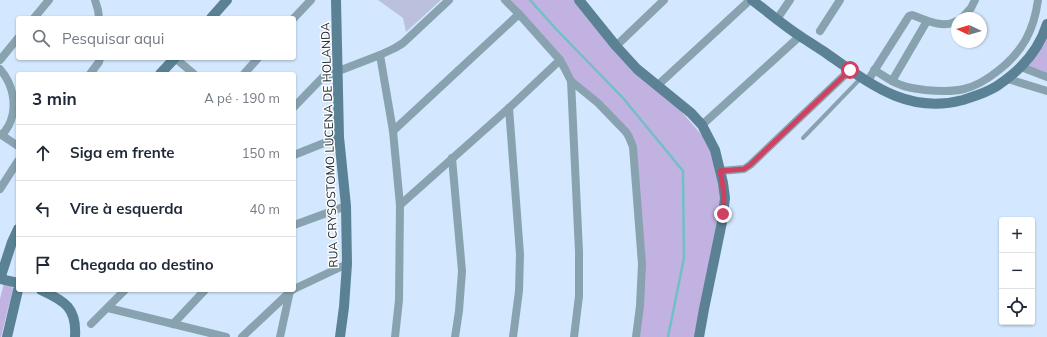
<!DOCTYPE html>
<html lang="pt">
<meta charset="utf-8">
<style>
:root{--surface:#fff;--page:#f2f2f3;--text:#1f2937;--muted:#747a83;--line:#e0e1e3}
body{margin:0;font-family:Mulish,sans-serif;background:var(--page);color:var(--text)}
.controls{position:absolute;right:12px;bottom:12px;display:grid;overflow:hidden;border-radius:4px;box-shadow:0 1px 3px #0004}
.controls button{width:36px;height:36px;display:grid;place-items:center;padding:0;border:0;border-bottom:1px solid var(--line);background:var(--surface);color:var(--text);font:20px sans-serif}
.compass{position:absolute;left:951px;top:12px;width:36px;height:36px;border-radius:50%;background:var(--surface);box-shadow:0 1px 3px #0004;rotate:274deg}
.stop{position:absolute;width:12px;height:12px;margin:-9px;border:3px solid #cf4061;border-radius:50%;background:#fff}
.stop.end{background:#cf4061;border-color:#fff;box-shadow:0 1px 4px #0008}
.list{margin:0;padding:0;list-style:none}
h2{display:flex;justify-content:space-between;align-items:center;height:52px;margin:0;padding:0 16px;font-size:17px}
h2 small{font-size:13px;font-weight:400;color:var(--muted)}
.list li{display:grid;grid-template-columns:26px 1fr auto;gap:12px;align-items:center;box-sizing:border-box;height:56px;padding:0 16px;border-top:1px solid var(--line)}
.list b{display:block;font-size:15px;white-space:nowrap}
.list em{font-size:13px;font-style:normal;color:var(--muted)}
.icon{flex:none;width:22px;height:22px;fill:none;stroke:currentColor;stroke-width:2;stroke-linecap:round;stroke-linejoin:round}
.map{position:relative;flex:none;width:1047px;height:337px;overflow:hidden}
.search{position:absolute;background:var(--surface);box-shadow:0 1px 3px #0004;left:16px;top:16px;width:280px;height:44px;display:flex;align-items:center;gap:10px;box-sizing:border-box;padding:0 14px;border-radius:4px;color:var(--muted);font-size:15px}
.panel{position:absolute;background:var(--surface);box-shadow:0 1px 3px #0004;left:16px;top:72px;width:280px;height:220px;border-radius:4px}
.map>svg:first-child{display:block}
</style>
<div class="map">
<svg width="1047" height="337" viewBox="0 0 1047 337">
<rect width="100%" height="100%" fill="#d3e7fe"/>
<g fill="#c1b2e2">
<polygon points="501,0 579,0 658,85 715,150 723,214 698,337 636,337 640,306 633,147 626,132 571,81 560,60"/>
<polygon points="1047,24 1047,74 1021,67"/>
<polygon points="4,283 13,288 1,337 0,337 0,299"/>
</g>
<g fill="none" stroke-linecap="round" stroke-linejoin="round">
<polyline stroke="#72bfc5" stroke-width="2.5" points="530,0 556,29 623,98 683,171 684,258 668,337"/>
</g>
<polygon fill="#bbc1dc" points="378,0 441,0 406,32 403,18"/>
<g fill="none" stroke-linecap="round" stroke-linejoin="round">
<polyline stroke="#88a3af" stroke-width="4" points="803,138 861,78"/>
<g stroke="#88a3af" stroke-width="8">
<polyline points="95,0 98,10 99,18"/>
<polyline points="505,0 519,14 560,60 565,69 571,81 598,103 626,132 629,137 633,147 642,264 640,306 636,337"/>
<polyline points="34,18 49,0"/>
<polyline points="294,18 311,0"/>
<polyline points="962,18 971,8 975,0"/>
<polyline points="777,19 790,0"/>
<polyline points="820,31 840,0"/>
<polyline points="616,46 664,0"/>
<polyline points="380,55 393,131 400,205 399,300 395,337"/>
<polyline points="175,58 194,74"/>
<polyline points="0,60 18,38"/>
<polyline points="1021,67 1047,77"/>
<path d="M0,69C13,84 18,106 9,125C7,128 5,132 2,135"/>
<path d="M874,70C883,75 891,82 901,85C908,88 917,89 925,90C937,91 952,92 964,89C977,86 989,78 999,70C1023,51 1034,30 1038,0"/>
<polyline points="90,74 99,62 100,58"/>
<polyline points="244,74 258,58"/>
<polyline points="1008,79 1047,91"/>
<polyline points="571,81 579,252 579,296 574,337"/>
<polyline points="892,81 927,21"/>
<path d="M867,82L909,16L912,15C927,20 942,29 957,21"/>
<polyline points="658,85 750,0"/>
<polyline points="294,107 323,77 380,55 395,48 403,43 449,0"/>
<polyline points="509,108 520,254 519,291 513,337"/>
<polyline points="702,125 800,36"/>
<polyline points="393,131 519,14"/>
<polyline points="0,134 18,146"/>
<polyline points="294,155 339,137"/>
<polyline points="452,158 462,271 459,311 455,337"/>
<polyline points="720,171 744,169 750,165 850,70"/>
<polyline points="0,189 18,161"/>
<polyline points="400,205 509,108 560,60"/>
<polyline points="294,225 346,206"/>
<polyline points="294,289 347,264"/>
<polyline points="108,308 226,337"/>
<polyline points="91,324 125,290"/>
<polyline points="173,324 205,290"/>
<polyline points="242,337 292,290"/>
<polyline points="280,337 290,291"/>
</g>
<g stroke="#5a8294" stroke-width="10">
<polyline points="336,0 339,137 346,206 347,264 344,307 340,337"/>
<polyline points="579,0 616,46 637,69 691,113 702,125 715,150 723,183 725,198 722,222 704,309 699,337"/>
<path d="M752,0C768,12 783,25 800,36C809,42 817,47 826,53C869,83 907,115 963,100C975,96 986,93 997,86C1020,71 1039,50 1047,24"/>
<polyline points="211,18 227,0"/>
<polyline points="160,74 175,58"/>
<polyline points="18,229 12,242 0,279 18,283"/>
<path d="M41,290C65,301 77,308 75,337"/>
<polyline points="7,337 18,290"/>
</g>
</g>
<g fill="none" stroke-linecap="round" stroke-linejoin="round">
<path stroke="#cf4061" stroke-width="5" d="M723,214C725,198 724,187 720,171L744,169L750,165L850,70"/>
</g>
<g text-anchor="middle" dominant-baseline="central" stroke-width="3" stroke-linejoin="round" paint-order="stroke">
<g font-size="12" fill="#232b34" stroke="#fff">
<text transform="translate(329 145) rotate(-92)">RUA CRYSOSTOMO LUCENA DE HOLANDA</text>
</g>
</g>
</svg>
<div class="controls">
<button>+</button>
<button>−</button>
<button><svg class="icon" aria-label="locate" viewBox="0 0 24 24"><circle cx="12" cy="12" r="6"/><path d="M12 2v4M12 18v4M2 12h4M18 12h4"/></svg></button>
</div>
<svg class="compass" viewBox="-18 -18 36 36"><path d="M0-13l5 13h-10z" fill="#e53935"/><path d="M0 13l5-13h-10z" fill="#747a83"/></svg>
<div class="stop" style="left:850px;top:70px"></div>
<div class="stop end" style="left:723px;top:214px"></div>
<div class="search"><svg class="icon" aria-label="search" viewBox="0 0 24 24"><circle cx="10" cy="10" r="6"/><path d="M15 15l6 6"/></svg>Pesquisar aqui</div>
<section class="panel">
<h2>3 min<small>A pé · 190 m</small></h2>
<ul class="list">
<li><svg class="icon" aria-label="ahead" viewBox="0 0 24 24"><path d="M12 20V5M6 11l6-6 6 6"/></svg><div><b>Siga em frente</b></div><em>150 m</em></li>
<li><svg class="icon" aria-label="left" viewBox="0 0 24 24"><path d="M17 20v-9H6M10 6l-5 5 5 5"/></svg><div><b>Vire à esquerda</b></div><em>40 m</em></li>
<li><svg class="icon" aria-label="arrive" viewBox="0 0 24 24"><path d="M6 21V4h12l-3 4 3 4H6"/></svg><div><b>Chegada ao destino</b></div></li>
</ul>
</section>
</div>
